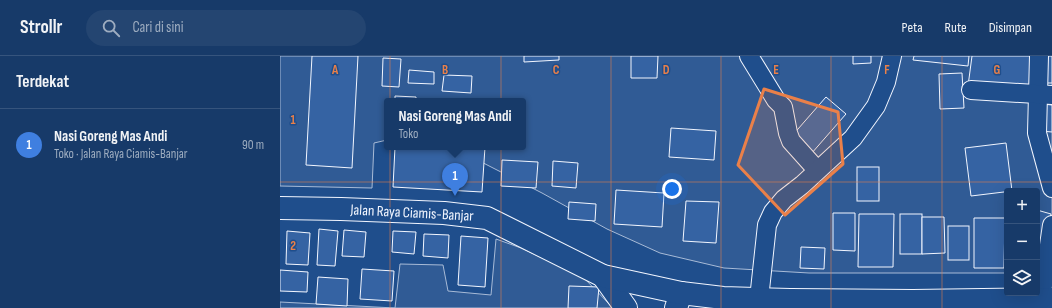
<!DOCTYPE html>
<html lang="id">
<meta charset="utf-8">
<style>
:root{--surface:#173a69;--page:#244571;--text:#f1f3f6;--muted:#9eadc0;--line:#36547d;--accent:#95b2f1}
body{margin:0;font-family:"Sofia Sans Condensed",sans-serif;background:var(--page);color:var(--text)}
.controls{position:absolute;right:12px;bottom:12px;display:grid;overflow:hidden;border-radius:4px;box-shadow:0 4px 16px #0002}
.controls button{width:36px;height:36px;display:grid;place-items:center;padding:0;border:0;border-bottom:1px solid var(--line);background:var(--surface);color:var(--text);font:20px sans-serif}
.you{position:absolute;left:392px;top:133px;width:14px;height:14px;margin:-10px;border:3px solid #fff;border-radius:50%;background:#1a73e8;box-shadow:0 0 0 6px #1a73e833}
.badge{display:grid;place-items:center;width:26px;height:26px;border-radius:50%;background:var(--accent);color:#fff;font-size:13px;font-weight:700}
.pin{position:absolute;translate:-50% -33px;filter:drop-shadow(0 1px 2px #0008)}
.pin::after{content:'';position:absolute;top:21px;width:14px;height:12px;background:inherit;clip-path:polygon(0 0,100% 0,50% 100%)}
.popup{position:absolute;left:104px;top:42px;width:142px;height:52px;box-sizing:border-box;display:grid;place-content:center;border-radius:4px;background:var(--surface);filter:drop-shadow(0 1px 3px #0005);font-size:13px;white-space:nowrap;color:var(--muted)}
.popup b{font-size:15px;color:var(--text)}
.popup::after{content:'';position:absolute;left:50%;top:100%;margin-left:-8px;border:8px solid transparent;border-top-color:var(--surface)}
.list{margin:0;padding:0;list-style:none}
h2{display:flex;justify-content:space-between;align-items:center;height:52px;margin:0;padding:0 16px;font-size:17px}
h2 small{font-size:13px;font-weight:400;color:var(--muted)}
.list li{display:grid;grid-template-columns:26px 1fr auto;gap:12px;align-items:center;box-sizing:border-box;height:72px;padding:0 16px;border-top:1px solid var(--line)}
.list b{display:block;font-size:15px;white-space:nowrap}
.list p{margin:0;font-size:13px;white-space:nowrap;color:var(--muted)}
.list em{font-size:13px;font-style:normal;color:var(--muted)}
.icon{flex:none;width:22px;height:22px;fill:none;stroke:currentColor;stroke-width:2;stroke-linecap:round;stroke-linejoin:round}
.map{position:relative;flex:none;width:772px;height:252px;overflow:hidden}
header{display:flex;align-items:center;gap:24px;box-sizing:border-box;height:56px;padding:0 20px;background:var(--surface);border-bottom:1px solid var(--line)}
header strong{font-size:19px}
nav{display:flex;gap:22px;margin-inline-start:auto;font-size:14px}
.search{width:280px;height:36px;background:var(--page);display:flex;align-items:center;gap:10px;box-sizing:border-box;padding:0 14px;border-radius:22px;color:var(--muted);font-size:15px}
main{display:flex}
aside{flex:1;background:var(--surface)}
.map>svg:first-child{display:block}
</style>
<header>
<strong>Strollr</strong>
<div class="search"><svg class="icon" aria-label="search" viewBox="0 0 24 24"><circle cx="10" cy="10" r="6"/><path d="M15 15l6 6"/></svg>Cari di sini</div>
<nav><a>Peta</a><a>Rute</a><a>Disimpan</a></nav>
</header>
<main>
<aside>
<h2>Terdekat<small></small></h2>
<ul class="list">
<li><span class="badge" style="background:#3f7fe0">1</span><div><b>Nasi Goreng Mas Andi</b><p>Toko · Jalan Raya Ciamis-Banjar</p></div><em>90 m</em></li>
</ul>
</aside>
<div class="map">
<svg width="772" height="252" viewBox="0 0 772 252">
<rect width="100%" height="100%" fill="#1f4e8c"/>
<g fill="#305b95" stroke="#a8bbd7">
<polygon points="0,0 772,0 772,217 757,217 757,135 727,135 727,217 529,217 444,212 380,197 327,173 262,137 172,91 243,91 243,45 107,45 107,84 94,87 92,132 0,130"/>
<polygon points="216,183 241,192 303,221 333,252 0,252 0,246 115,252 120,208 163,209 168,235 211,239"/>
</g>
<g fill="#3563a3" stroke="#f2f6ff">
<polygon points="32,0 78,0 72,112 26,109"/>
<polygon points="244,0 279,0 279,4 244,6"/>
<polygon points="351,0 378,0 377,22 351,22"/>
<polygon points="573,0 591,0 591,7 573,8"/>
<polygon points="634,0 689,0 688,10 633,4"/>
<polygon points="692,0 754,0 750,37 688,30"/>
<polygon points="765,0 772,0 772,27 764,27"/>
<polygon points="103,2 121,3 119,31 102,30"/>
<polygon points="129,14 154,16 154,28 128,27"/>
<polygon points="682,17 684,52 660,53 659,18"/>
<polygon points="164,19 192,20 191,37 162,35"/>
<polygon points="115,40 136,41 136,45 115,45"/>
<polygon points="546,41 566,58 531,98 511,81"/>
<polygon points="763,48 772,49 772,76 761,75"/>
<polygon points="391,72 436,75 434,104 389,101"/>
<polygon points="726,87 732,135 691,140 685,92"/>
<polygon points="115,91 205,91 202,136 113,131"/>
<polygon points="222,104 258,106 256,132 221,130"/>
<polygon points="273,105 298,107 296,132 272,130"/>
<rect x="577" y="111" width="22" height="34"/>
<polygon points="336,134 384,137 382,171 334,168"/>
<polygon points="406,145 439,146 436,187 403,185"/>
<polygon points="289,146 316,148 315,165 288,163"/>
<polygon points="757,154 771,158 759,206 757,206"/>
<polygon points="553,157 575,157 575,195 553,194"/>
<polygon points="579,158 614,158 613,211 578,211"/>
<rect x="620" y="158" width="22" height="40"/>
<polygon points="642,161 664,161 665,197 642,198"/>
<polygon points="694,162 725,162 724,212 694,212"/>
<rect x="668" y="170" width="21" height="34"/>
<polygon points="39,173 58,175 55,210 37,209"/>
<polygon points="64,174 86,176 84,201 62,200"/>
<polygon points="7,175 30,177 28,209 6,208"/>
<polygon points="113,175 136,176 134,198 112,196"/>
<polygon points="144,178 169,179 168,202 143,200"/>
<polygon points="181,180 208,182 205,231 178,229"/>
<polygon points="521,191 545,192 544,213 520,212"/>
<polygon points="82,213 114,215 112,245 80,243"/>
<polygon points="0,214 28,216 27,236 0,235"/>
<polygon points="38,221 68,223 67,250 36,248"/>
<polygon points="289,230 319,231 317,252 288,252"/>
</g>
<g fill="none" stroke-linecap="round" stroke-linejoin="round">
<g stroke="#f2f6ff" stroke-width="20">
<g id="minor">
<polyline points="469,0 496,44 503,51 508,77 511,85 537,114"/>
<polyline points="759,0 757,77 772,132"/>
<polyline points="691,34 772,39"/>
<polyline points="479,243 487,169 493,156 504,143 522,129 573,82 596,50 606,26 612,0"/>
<polyline points="761,243 772,169"/>
</g>
</g>
<g stroke="#f2f6ff" stroke-width="24">
<g id="major">
<polyline points="323,220 346,252"/>
<polyline points="396,252 401,237"/>
</g>
</g>
<g stroke="#f2f6ff" stroke-width="24">
<polyline id="highway" points="0,152 61,153 164,157 207,162 323,220 401,237 443,242 510,244 633,245 772,243"/>
</g>
<use href="#minor" stroke="#1f4e8c" stroke-width="18"/>
<use href="#major" stroke="#1f4e8c" stroke-width="22"/>
<use href="#highway" stroke="#1f4e8c" stroke-width="22"/>
</g>
<path fill="#ea8049" fill-opacity="0.2" stroke="#ea8049" stroke-width="3" stroke-linejoin="round" d="M484,33L558,56L563,108L505,159L458,109Z"/>
<path fill="none" stroke="#ea8049" stroke-width="1" stroke-opacity="0.55" d="M110,0V252M221,0V252M331,0V252M441,0V252M551,0V252M662,0V252M0,126H772"/>
<g text-anchor="middle" dominant-baseline="central" stroke-width="3" stroke-linejoin="round" paint-order="stroke">
<g font-size="15" fill="#f2f6ff" stroke="#1f4e8c">
<text transform="translate(132 157) rotate(3)">Jalan Raya Ciamis-Banjar</text>
</g>
</g>
<g font-size="13" text-anchor="middle" font-weight="bold" fill="#ea8049" stroke="#1f4e8c" stroke-width="3" stroke-linejoin="round" paint-order="stroke">
<text x="55" y="18">A</text>
<text x="165" y="18">B</text>
<text x="276" y="18">C</text>
<text x="386" y="18">D</text>
<text x="496" y="18">E</text>
<text x="607" y="18">F</text>
<text x="717" y="18">G</text>
<text x="13" y="68">1</text>
<text x="13" y="194">2</text>
</g>
</svg>
<div class="controls">
<button>+</button>
<button>−</button>
<button><svg class="icon" aria-label="layers" viewBox="0 0 24 24"><path d="M12 4l9 5-9 5-9-5zM3 14l9 5 9-5"/></svg></button>
</div>
<div class="you"></div>
<div class="pin badge" style="left:175px;top:140px;background:#3f7fe0">1</div>
<div class="popup"><b>Nasi Goreng Mas Andi</b>Toko</div>
</div>
</main>
